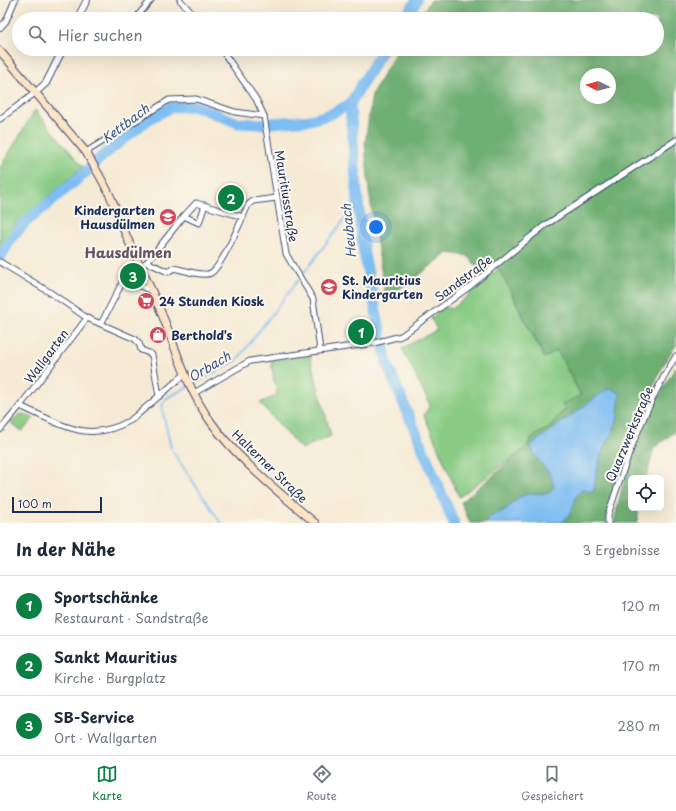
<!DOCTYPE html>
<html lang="de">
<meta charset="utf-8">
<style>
:root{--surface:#fff;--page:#f6f6f7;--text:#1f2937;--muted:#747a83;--line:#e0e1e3;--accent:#0b8043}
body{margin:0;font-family:"Playpen Sans",sans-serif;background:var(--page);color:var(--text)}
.controls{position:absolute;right:12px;bottom:12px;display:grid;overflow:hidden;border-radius:6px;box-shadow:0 4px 16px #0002}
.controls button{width:36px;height:36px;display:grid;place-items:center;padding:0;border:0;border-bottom:1px solid var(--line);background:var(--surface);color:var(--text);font:20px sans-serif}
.compass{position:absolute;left:580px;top:68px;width:36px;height:36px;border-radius:50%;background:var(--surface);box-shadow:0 4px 16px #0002;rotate:276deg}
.scale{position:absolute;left:12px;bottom:10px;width:90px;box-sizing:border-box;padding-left:4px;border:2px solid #1b2f5e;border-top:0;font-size:11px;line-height:14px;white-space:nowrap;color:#1b2f5e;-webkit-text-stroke:3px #fbf7ec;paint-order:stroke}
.you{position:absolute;left:376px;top:227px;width:14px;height:14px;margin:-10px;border:3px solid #fff;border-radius:50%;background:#1a73e8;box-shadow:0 0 0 6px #1a73e833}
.badge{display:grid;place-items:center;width:26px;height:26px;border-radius:50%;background:var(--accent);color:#fff;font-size:13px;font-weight:700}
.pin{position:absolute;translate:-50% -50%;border:2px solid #fff;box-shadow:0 1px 4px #0006}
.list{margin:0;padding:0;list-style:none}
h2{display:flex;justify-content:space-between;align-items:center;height:52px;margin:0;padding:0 16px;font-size:17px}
h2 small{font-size:13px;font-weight:400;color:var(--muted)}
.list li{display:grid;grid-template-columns:26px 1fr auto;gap:12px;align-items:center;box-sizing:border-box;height:60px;padding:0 16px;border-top:1px solid var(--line)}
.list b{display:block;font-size:15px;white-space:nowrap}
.list p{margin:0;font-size:13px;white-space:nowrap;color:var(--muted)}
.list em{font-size:13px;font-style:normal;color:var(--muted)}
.icon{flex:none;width:22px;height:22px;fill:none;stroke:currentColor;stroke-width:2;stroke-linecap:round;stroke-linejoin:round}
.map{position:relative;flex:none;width:676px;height:523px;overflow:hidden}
.search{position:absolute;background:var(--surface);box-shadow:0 4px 16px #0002;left:12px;right:12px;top:12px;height:44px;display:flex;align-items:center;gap:10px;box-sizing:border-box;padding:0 14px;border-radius:22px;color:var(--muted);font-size:15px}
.sheet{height:232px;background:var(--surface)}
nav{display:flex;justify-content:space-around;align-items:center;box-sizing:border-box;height:56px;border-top:1px solid var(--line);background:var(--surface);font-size:11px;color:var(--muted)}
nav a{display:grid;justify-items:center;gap:2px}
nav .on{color:var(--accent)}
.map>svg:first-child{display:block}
</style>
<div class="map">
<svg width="676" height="523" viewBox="0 0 676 523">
<rect width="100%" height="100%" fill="#fbf7ec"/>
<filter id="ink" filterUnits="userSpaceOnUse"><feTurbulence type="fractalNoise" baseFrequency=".025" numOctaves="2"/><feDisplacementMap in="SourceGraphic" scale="8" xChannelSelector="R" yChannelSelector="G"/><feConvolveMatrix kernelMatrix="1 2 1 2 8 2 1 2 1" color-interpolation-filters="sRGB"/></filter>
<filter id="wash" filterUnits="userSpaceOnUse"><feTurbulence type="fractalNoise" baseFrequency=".012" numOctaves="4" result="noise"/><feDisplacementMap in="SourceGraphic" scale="16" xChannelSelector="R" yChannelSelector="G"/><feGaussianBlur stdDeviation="0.9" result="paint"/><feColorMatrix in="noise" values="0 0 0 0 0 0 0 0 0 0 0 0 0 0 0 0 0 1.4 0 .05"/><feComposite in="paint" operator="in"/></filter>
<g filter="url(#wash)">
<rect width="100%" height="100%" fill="#f5ead4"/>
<g fill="#89cb84" stroke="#527d71">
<polygon points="35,110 83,167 16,224 0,247 0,168"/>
<polygon points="499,269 544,358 557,350 581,396 557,417 551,427 532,437 526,448 459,497 424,415 430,405 402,348 437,330 431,318 445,307 451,309 471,294 469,291"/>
<polygon points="310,356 331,436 301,449 260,403 277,395 276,391 278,389 274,381 271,361"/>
<polygon points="24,414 34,418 22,431 11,423 18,415"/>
</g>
<g fill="#6eaf72" stroke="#446f68" fill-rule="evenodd">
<path d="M431,0H676V346C666,357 660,373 653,386C633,428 619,471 607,516L606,523H562L569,516L575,496L579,492L584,489L594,491L596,474L602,452L615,428L541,464L551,475L555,489L549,493L529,494L521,496L505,510L488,518L487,523H470L461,502L526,448L532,437L551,427L557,417L565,410L562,404L581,395L557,350L545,358L499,269L494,267L484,275L468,256L448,253C431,265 403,290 385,295L369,191L365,144L372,94L398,49H657V19H418ZM586,74H610V98H586Z"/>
<path d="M676,367V431L654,448L646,478H631V508H639L637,523H614C622,480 638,438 658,399C664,388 669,377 676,367Z"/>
</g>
<path fill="#7dbdf2" stroke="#4c76a8" d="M612,389L618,392L620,394L617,422L602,452L596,474L594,491L589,492L584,489C574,494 576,501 572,510C569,515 566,519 562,523H487L488,518L505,510L521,496L529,494L549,493L554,489L551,475L541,464L534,454L531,445L606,390Z"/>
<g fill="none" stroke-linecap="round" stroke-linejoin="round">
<g stroke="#7dbdf2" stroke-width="2">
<polyline points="303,274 347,216 358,199"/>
<polyline points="171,448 162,408 163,403 167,398 237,360 298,280"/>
<polyline points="173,452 221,523"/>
</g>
<g stroke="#7dbdf2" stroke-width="11">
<polyline points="404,19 417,0"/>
<polyline points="383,49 350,104 357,193 364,254 387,364 454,523"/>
<polyline points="0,258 12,237 26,222 86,172 99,159 142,124 154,116 172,107 196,106 238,123 258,124 310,120 331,114 350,104"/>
</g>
</g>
</g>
<g filter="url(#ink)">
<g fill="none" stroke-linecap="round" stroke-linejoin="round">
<g stroke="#3c4b70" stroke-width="7">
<g id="minor">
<polyline points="180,0 197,19"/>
<polyline points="135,19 151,0"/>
<polyline points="0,28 6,21 15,0"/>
<polyline points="221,49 256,99 264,116 286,254 313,299 320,350"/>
<polyline points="0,119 35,93"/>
<polyline points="86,152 169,100 196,99 235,112 264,116"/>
<polyline points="184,216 199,223 205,205"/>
<polyline points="0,262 51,293 87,318 101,324 124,279 152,291"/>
<path d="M147,262L168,272L174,268C183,270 203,277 211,273C222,266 242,219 248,205L253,201L277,198"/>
<polyline points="140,266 147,262 184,216 196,203 243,217"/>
<polyline points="101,324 135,339 139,343 141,350 149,353 152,355 159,396"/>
<polyline points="194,393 250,361 374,343 401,336 469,287 544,226 676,140"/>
<path d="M20,406C61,424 88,445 131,420L185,374"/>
<polyline points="0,430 20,406 87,318"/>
<path d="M608,523V515C626,460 645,405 676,356"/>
</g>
</g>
<g stroke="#3c4b70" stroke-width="8">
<g id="tertiary">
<polyline points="77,19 87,0"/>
<polyline points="35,93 46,83 63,49"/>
</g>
</g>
<g stroke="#3c4b70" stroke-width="9">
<path id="secondary" d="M0,51L86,152C95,168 105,184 112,200C119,217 125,234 133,251C143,273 154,294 163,317C177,352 188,390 211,422C237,459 280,493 315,523"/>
</g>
<use href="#minor" stroke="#fff" stroke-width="5"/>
<use href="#tertiary" stroke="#fff" stroke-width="6"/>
<use href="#secondary" stroke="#fee4c6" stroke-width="7"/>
</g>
</g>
<defs>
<g id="school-disc" transform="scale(0.9)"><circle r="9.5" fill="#d1495b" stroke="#fbf7ec"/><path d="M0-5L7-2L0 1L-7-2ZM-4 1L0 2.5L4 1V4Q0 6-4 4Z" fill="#fff"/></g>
<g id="supermarket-disc" transform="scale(0.9)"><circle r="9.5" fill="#d1495b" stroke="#fbf7ec"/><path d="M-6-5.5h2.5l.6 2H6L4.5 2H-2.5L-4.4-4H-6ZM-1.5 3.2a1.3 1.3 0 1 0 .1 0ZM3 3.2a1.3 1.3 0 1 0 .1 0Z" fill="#fff"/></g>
<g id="shop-disc" transform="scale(0.9)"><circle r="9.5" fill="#d1495b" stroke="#fbf7ec"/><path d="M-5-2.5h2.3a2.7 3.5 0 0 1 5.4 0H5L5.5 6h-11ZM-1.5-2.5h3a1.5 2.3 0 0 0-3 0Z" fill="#fff"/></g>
</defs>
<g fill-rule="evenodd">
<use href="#school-disc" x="168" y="217"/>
<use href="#school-disc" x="329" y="287"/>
<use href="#supermarket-disc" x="146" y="301"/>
<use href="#shop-disc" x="158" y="335"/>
</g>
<g text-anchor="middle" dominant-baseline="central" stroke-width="4" stroke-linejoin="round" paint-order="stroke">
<g font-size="12" fill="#1b2f5e" stroke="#fbf7ec">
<text transform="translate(287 196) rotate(81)">Mauritiusstraße</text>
<text transform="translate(463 278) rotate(-37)">Sandstraße</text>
<text transform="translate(46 356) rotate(-53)">Wallgarten</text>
<text transform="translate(629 434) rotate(-67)">Quarzwerkstraße</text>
<text transform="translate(270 466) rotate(44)">Halterner Straße</text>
</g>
<g font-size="12" font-weight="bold" fill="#1b2f5e" stroke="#fbf7ec" text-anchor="start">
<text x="155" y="210" text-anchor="end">Kindergarten<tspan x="155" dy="14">Hausdülmen</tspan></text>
<text x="342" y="280">St. Mauritius<tspan x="342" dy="14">Kindergarten</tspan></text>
<text x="159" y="301">24 Stunden Kiosk</text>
<text x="171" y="335">Berthold's</text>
</g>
<g font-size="13" font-style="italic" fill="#385a8a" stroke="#fbf7ec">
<text transform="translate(125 123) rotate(-37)">Kettbach</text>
<text transform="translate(348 231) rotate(-96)">Heubach</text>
<text transform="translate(209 366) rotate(-31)">Orbach</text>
</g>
<g font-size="14" font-weight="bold" fill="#635467" stroke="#fbf7ec">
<text x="128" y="252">Hausdülmen</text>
</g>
</g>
</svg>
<div class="controls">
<button><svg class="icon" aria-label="locate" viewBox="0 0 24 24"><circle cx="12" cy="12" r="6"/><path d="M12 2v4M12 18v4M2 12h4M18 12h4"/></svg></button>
</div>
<svg class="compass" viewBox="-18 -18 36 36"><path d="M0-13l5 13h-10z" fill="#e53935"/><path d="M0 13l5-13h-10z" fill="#747a83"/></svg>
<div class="scale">100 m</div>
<div class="you"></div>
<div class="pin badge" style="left:361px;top:332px">1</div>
<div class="pin badge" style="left:231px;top:198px">2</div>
<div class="pin badge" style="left:133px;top:276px">3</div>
<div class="search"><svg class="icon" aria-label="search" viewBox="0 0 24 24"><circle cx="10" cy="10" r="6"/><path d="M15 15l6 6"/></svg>Hier suchen</div>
</div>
<section class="sheet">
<h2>In der Nähe<small>3 Ergebnisse</small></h2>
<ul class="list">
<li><span class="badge">1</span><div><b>Sportschänke</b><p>Restaurant · Sandstraße</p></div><em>120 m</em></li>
<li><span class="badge">2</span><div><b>Sankt Mauritius</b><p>Kirche · Burgplatz</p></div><em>170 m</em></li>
<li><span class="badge">3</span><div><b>SB-Service</b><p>Ort · Wallgarten</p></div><em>280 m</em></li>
</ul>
</section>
<nav>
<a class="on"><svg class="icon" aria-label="map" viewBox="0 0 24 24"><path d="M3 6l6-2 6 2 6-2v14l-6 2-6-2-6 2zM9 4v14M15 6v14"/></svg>Karte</a>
<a><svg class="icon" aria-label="directions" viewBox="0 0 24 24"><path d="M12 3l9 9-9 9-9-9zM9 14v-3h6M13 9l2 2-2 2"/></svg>Route</a>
<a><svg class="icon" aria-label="saved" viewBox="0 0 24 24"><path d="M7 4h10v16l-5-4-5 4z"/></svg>Gespeichert</a>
</nav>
